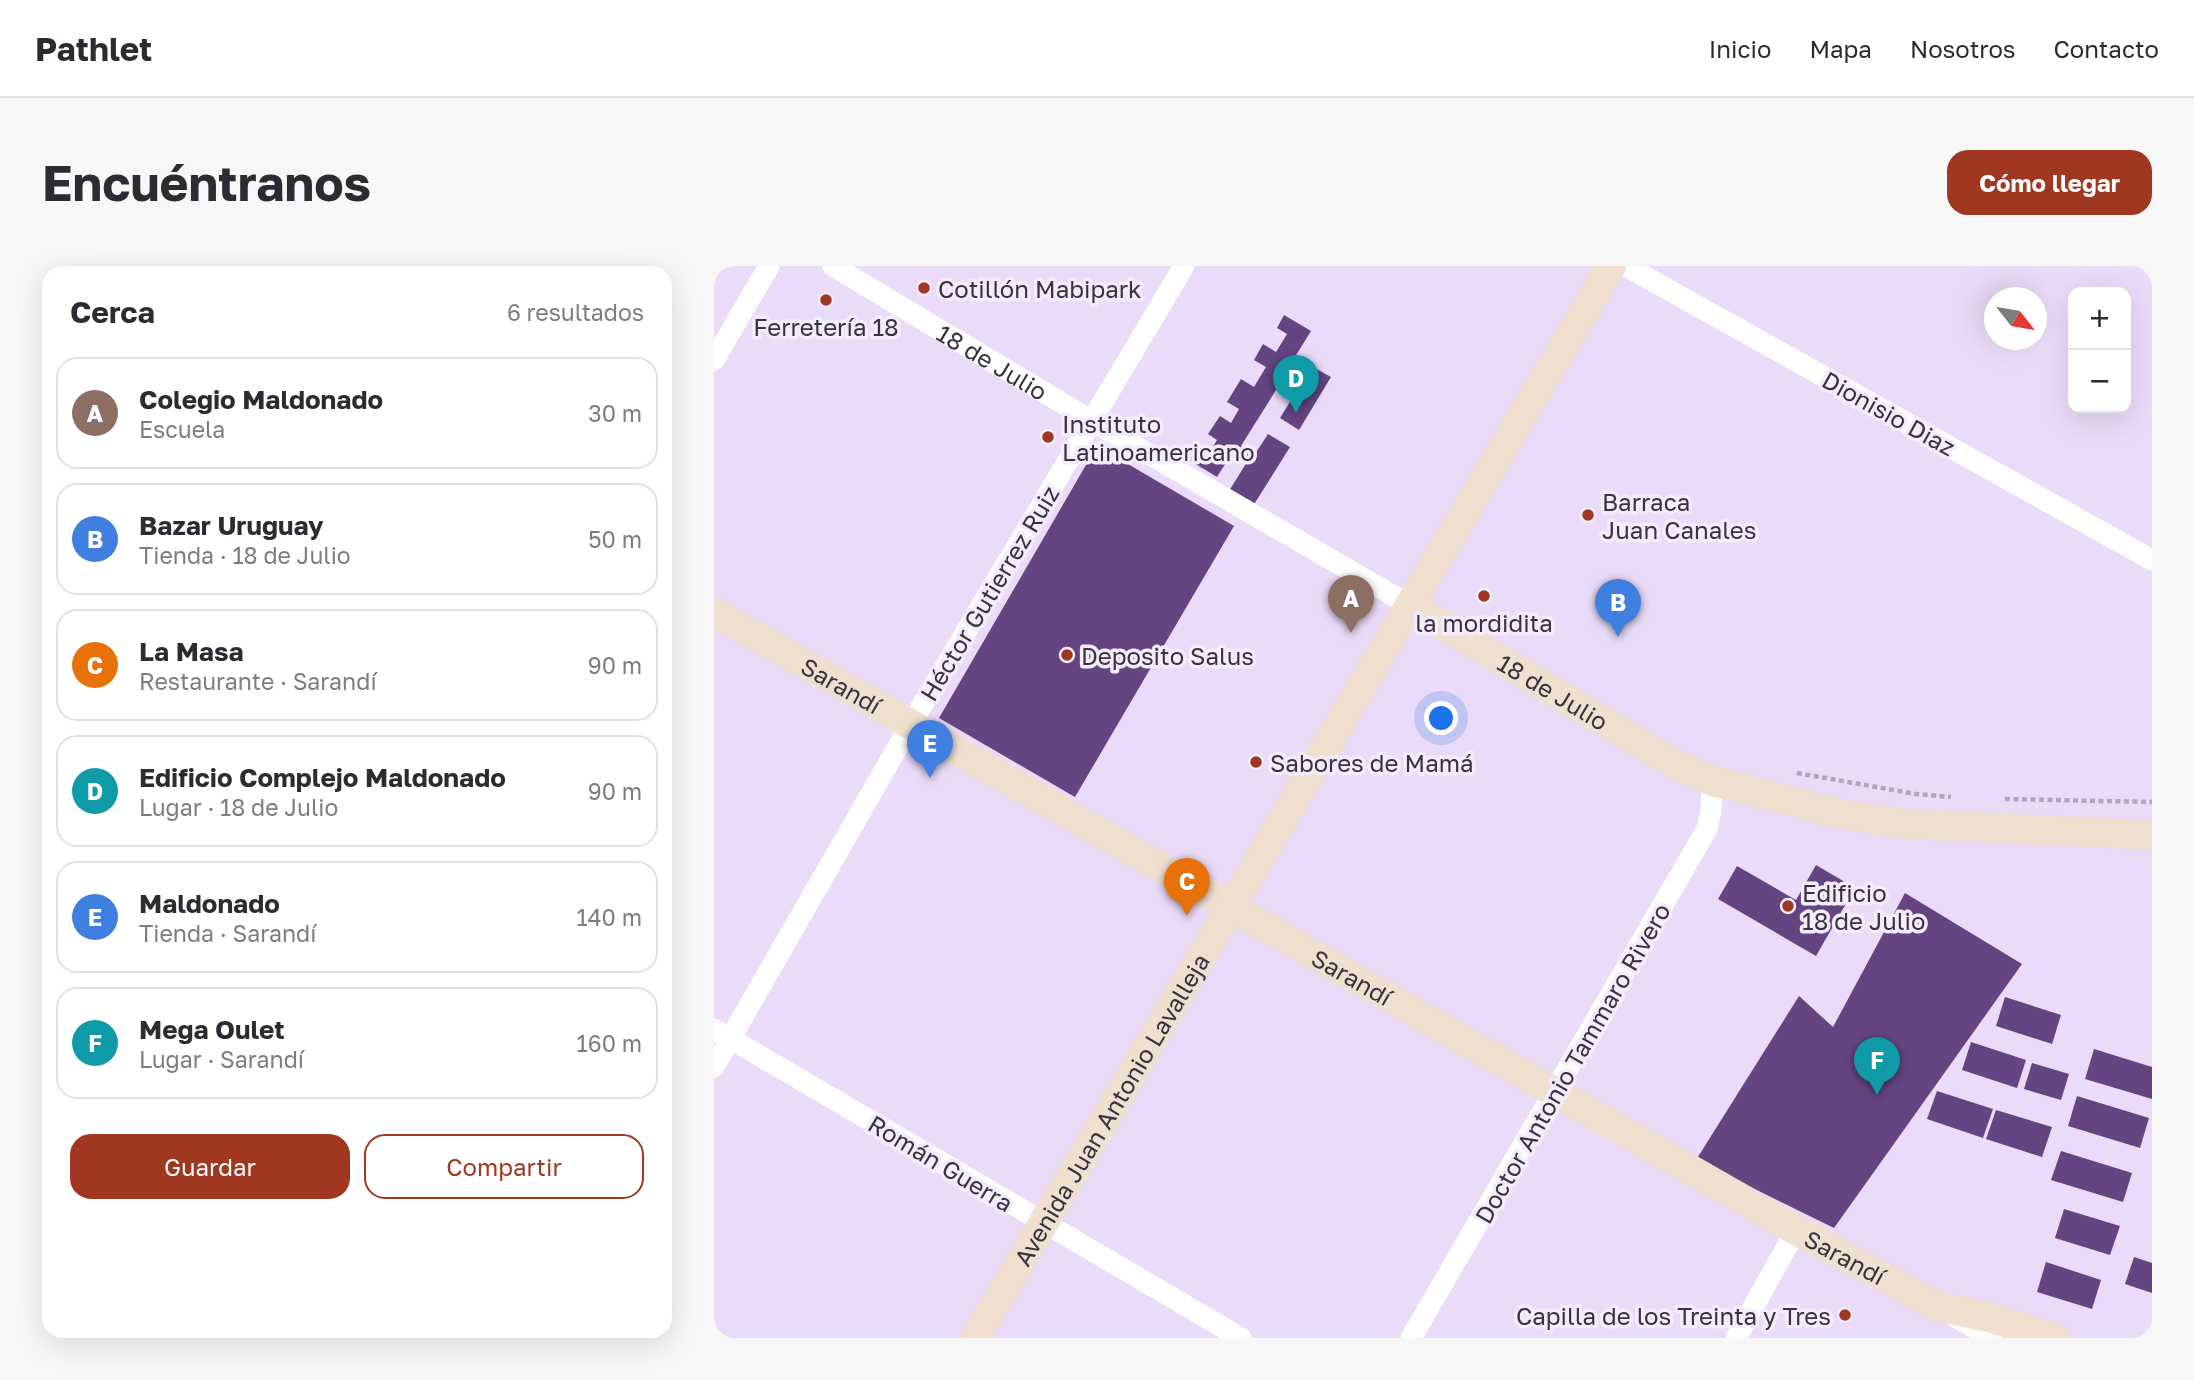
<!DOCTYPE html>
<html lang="es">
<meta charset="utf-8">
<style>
:root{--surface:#fff;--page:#f7f7f7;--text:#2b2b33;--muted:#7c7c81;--line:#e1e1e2;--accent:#a03721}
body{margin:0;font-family:"Golos Text",sans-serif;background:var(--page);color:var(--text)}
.controls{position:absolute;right:21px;top:21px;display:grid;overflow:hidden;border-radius:14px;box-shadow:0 7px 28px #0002}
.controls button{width:63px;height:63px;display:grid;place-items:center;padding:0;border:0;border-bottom:2px solid var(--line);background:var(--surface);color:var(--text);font:35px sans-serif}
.compass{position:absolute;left:1270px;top:21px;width:63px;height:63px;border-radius:50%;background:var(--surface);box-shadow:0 7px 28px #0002;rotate:121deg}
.you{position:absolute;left:728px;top:453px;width:24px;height:24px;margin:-18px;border:5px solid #fff;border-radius:50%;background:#1a73e8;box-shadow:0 0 0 10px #1a73e833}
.badge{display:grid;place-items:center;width:46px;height:46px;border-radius:50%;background:var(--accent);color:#fff;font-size:23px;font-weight:700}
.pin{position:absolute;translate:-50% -58px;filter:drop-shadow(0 2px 4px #0008)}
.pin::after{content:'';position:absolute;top:37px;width:24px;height:21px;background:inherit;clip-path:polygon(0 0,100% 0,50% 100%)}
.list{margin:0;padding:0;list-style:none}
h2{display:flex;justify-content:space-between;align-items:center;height:91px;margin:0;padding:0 28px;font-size:30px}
h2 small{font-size:23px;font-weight:400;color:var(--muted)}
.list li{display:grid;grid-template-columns:46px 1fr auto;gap:21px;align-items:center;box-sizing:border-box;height:112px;margin:0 14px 14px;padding:0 14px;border:2px solid var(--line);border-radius:21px}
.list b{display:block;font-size:26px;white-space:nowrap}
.list p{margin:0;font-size:23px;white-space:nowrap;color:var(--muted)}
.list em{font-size:23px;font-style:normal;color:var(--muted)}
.actions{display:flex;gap:14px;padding:21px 28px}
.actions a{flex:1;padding:16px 0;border:2px solid var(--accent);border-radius:21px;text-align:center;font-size:24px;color:var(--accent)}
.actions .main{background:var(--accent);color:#fff}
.map{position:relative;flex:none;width:1438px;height:1072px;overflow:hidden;border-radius:21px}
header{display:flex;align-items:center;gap:42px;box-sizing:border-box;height:98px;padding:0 35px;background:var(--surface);border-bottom:2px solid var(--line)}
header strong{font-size:33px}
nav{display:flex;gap:38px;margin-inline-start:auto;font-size:24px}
.intro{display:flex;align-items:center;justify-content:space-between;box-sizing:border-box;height:168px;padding:0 42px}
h1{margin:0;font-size:49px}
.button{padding:18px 32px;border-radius:21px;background:var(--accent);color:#fff;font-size:24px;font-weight:700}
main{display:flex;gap:42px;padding:0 42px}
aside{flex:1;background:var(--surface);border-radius:21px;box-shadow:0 7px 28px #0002}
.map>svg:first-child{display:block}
</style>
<header>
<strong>Pathlet</strong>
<nav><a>Inicio</a><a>Mapa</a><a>Nosotros</a><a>Contacto</a></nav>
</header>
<div class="intro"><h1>Encuéntranos</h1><a class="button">Cómo llegar</a></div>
<main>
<aside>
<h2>Cerca<small>6 resultados</small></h2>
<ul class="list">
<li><span class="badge" style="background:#8d6e63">A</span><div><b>Colegio Maldonado</b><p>Escuela</p></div><em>30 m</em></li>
<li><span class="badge" style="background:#3f7fe0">B</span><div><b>Bazar Uruguay</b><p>Tienda · 18 de Julio</p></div><em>50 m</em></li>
<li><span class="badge" style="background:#e8710a">C</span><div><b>La Masa</b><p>Restaurante · Sarandí</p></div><em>90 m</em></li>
<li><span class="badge" style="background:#0f9aa8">D</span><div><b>Edificio Complejo Maldonado</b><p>Lugar · 18 de Julio</p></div><em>90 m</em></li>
<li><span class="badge" style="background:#3f7fe0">E</span><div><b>Maldonado</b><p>Tienda · Sarandí</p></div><em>140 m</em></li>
<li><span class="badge" style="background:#0f9aa8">F</span><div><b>Mega Oulet</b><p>Lugar · Sarandí</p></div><em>160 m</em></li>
</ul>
<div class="actions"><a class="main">Guardar</a><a>Compartir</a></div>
</aside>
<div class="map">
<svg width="1438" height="1072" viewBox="0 0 1438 1072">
<rect width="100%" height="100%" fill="#eadbf8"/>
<g fill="#654581">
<polygon points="570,49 597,65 571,107 588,118 599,101 617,111 585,164 566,152 582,126 567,116 527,180 541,188 554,168 576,181 539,240 515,225 533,196 518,187 503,211 475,194 481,184 493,191 503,174 494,168 506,150 517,157 525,143 513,136 527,113 540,121 552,101 540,94 549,78 562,86 573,68 563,62"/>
<polygon points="383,180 520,260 361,531 225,452"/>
<polygon points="1102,599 1141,622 1102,690 1004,633 1023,600 1082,634"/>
<polygon points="1191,627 1308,698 1120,962 982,894 1085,730 1119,761"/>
<polygon points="1291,731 1347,749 1338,778 1282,760"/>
<polygon points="1257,776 1312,794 1303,822 1248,804"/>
<polygon points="1380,783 1438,801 1438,833 1371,813"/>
<polygon points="1318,797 1355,808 1347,834 1310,823"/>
<polygon points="1223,825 1279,843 1269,872 1213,853"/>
<polygon points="1363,830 1435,852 1426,882 1354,860"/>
<polygon points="1282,844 1338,861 1328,891 1272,873"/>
<polygon points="1347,885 1418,907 1409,936 1337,914"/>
<polygon points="1350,943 1406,960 1396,989 1341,972"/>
<polygon points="1420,991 1438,997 1438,1027 1411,1018"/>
<polygon points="1332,996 1387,1014 1378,1043 1323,1026"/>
</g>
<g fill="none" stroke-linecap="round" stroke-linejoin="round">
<g stroke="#b1a5bc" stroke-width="4.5" stroke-dasharray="5 3.5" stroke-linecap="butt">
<polyline points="1083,507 1202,528 1237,531"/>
<polyline points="1291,533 1438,536"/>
</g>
<g stroke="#fff" stroke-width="21">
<path id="s1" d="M119,0L378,155L697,340"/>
<polyline points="912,0 1438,294"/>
<polyline points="0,94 55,0"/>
<polyline points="0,763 527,1072"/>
<polyline points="0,801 197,458 470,0"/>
<polyline points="1240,1050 1278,1072"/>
<polyline points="697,1072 993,563 997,544 998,515"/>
<polyline points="1022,1072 1082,964"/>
</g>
<g stroke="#efe0d0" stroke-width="30">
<path id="s2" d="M697,340L964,500L998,515L1131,549L1189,558L1438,569"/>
<path id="s3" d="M0,346L1082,964L1223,1040L1275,1051L1341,1072"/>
<path id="s4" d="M261,1072L897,0"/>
</g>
</g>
<g fill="#a03721" stroke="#f4ebfd" stroke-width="2.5">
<circle cx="210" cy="22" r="7"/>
<circle cx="112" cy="34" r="7"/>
<circle cx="334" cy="171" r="7"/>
<circle cx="874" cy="249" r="7"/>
<circle cx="770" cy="330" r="7"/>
<circle cx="353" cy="389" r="7"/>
<circle cx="542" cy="496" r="7"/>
<circle cx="1074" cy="640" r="7"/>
<circle cx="1131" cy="1049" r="7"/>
</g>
<g text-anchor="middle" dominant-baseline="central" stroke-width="7" stroke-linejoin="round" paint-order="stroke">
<g font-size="24" fill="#37323d" stroke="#f4ebfd" text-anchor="start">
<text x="224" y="22">Cotillón Mabipark</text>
<text x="112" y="60" text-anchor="middle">Ferretería 18</text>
<text x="348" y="157">Instituto<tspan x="348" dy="28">Latinoamericano</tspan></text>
<text x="888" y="235">Barraca<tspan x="888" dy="28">Juan Canales</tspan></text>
<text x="770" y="356" text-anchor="middle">la mordidita</text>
<text x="367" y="389">Deposito Salus</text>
<text x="556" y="496">Sabores de Mamá</text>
<text x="1088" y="626">Edificio<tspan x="1088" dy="28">18 de Julio</tspan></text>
<text x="1117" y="1049" text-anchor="end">Capilla de los Treinta y Tres</text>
</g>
<g font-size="24" fill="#37323d" stroke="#f4ebfd">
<text stroke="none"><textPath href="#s1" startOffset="186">18 de Julio</textPath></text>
<text transform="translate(1175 147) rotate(29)">Dionisio Diaz</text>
<text transform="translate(275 327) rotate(-59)">Héctor Gutierrez Ruiz</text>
<text stroke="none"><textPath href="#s3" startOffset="147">Sarandí</textPath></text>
<text stroke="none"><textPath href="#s2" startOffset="166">18 de Julio</textPath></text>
<text stroke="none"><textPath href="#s3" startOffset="735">Sarandí</textPath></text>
<text transform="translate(858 797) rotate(-60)">Doctor Antonio Tammaro Rivero</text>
<text stroke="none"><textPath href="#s4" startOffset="266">Avenida Juan Antonio Lavalleja</textPath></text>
<text transform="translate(227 897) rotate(31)">Román Guerra</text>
<text stroke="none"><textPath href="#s3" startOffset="1302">Sarandí</textPath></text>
</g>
</g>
</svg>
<div class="controls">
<button>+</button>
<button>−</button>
</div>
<svg class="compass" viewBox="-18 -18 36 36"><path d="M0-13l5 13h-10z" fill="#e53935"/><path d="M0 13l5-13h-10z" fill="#7c7c81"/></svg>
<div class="you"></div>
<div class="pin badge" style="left:637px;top:367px;background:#8d6e63">A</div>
<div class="pin badge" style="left:904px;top:371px;background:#3f7fe0">B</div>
<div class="pin badge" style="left:473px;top:650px;background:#e8710a">C</div>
<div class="pin badge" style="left:582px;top:147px;background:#0f9aa8">D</div>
<div class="pin badge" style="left:216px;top:512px;background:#3f7fe0">E</div>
<div class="pin badge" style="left:1163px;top:829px;background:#0f9aa8">F</div>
</div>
</main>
